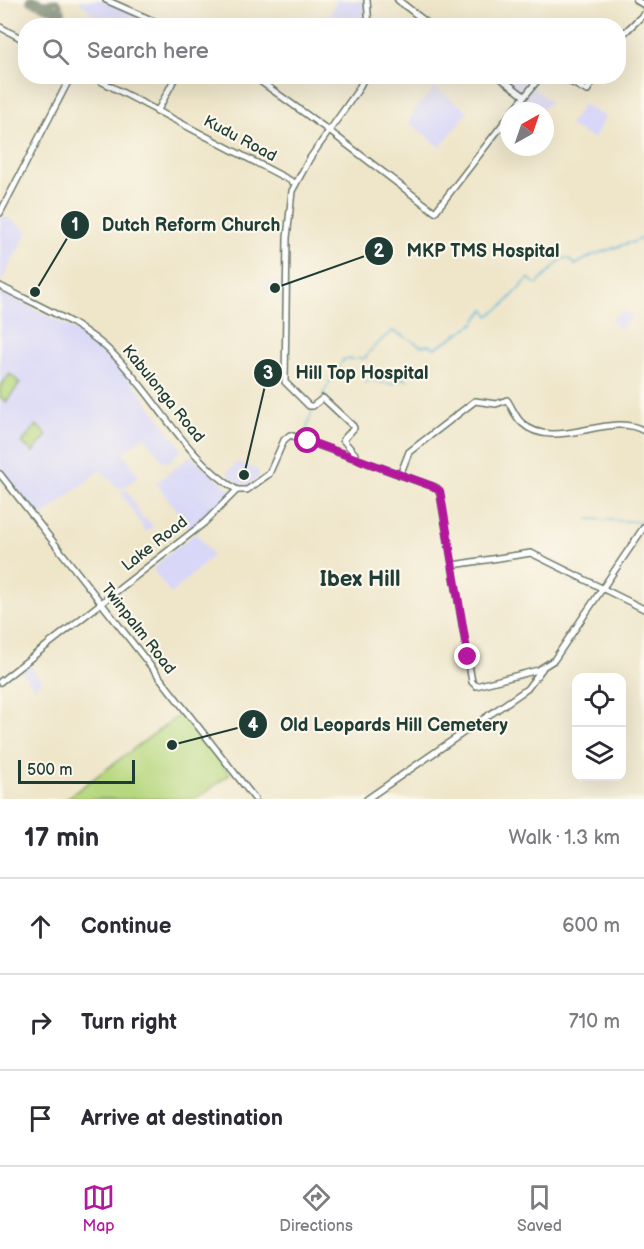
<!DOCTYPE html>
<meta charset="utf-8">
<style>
:root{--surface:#fff;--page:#f7f7f7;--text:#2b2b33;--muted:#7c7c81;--line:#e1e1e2;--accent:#b5179e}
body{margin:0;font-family:"Balsamiq Sans",sans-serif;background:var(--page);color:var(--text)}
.controls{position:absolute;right:18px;bottom:18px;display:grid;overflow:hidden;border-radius:12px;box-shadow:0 6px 24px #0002}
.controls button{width:54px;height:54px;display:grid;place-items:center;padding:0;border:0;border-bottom:2px solid var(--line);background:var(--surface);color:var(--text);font:30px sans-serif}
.compass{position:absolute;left:500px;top:102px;width:54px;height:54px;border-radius:50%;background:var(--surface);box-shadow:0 6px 24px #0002;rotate:40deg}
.scale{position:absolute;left:18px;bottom:15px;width:117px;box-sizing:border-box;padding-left:6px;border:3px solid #1f3d34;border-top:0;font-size:16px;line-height:21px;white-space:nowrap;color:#1f3d34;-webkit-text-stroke:4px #fbf7ec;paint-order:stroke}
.stop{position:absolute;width:18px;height:18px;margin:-14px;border:4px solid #b5179e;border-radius:50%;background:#fff}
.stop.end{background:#b5179e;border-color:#fff;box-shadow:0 2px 6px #0008}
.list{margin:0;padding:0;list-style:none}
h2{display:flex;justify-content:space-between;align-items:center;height:78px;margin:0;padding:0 24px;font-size:26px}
h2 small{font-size:20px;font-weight:400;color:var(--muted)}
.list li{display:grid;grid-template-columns:39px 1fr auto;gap:18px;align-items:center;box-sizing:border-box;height:96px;padding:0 24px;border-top:2px solid var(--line)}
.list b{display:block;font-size:22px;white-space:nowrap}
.list em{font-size:20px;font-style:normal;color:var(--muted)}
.icon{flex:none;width:33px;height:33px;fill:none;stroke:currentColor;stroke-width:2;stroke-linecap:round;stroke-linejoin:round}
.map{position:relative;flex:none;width:644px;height:799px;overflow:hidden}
.search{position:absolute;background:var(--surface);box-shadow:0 6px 24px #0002;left:18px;right:18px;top:18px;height:66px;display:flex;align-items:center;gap:15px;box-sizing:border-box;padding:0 21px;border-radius:24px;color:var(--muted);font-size:22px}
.sheet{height:366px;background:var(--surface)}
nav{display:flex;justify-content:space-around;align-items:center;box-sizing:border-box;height:84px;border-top:2px solid var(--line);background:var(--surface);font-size:16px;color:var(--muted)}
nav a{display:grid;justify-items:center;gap:3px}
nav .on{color:var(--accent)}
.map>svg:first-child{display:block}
</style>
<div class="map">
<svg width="644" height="799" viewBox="0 0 644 799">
<rect width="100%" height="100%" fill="#fbf7ec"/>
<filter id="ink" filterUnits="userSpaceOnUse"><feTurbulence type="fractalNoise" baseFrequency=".0167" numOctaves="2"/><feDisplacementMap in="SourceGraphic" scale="12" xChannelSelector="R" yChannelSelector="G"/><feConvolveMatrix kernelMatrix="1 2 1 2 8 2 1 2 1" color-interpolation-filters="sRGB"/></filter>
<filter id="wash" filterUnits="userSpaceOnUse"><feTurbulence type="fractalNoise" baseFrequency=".008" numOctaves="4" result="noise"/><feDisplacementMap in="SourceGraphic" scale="24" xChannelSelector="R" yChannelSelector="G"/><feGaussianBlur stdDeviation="1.35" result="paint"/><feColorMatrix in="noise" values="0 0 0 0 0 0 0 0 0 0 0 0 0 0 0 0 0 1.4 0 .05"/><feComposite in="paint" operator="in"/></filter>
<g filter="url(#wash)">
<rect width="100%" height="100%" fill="#efe6ca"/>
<g fill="#d8d7f8">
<polygon points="78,0 103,0 162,25 105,25"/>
<polygon points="337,0 364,1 366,25 351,25 330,14"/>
<polygon points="498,77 532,77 536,81 532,86 550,102 541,111 522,111 516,107 524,96"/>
<polygon points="435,87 468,111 440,147 409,122 414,111"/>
<polygon points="583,104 605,117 594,139 569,126"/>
<polygon points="1,214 28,231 18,251 0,242"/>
<polygon points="0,243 17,251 1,283 0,283"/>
<polygon points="267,281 282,282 282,294 265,292 268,286 265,285"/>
<polygon points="0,290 74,330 101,348 127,375 182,449 169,462 163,461 144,436 123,453 139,476 121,490 100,470 38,520 0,470"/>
<polygon points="622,310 625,314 630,313 632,317 619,329 611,320"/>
<polygon points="190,456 232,491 213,512 191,529 156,483"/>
<polygon points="239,462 251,468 258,469 259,477 248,486 242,486 226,473"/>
<polygon points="127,489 143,520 145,518 153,526 146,532 121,493"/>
<polygon points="196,533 213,555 171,594 153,570 163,559"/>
<polygon points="29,665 42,681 34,687 21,671"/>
</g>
<g fill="#b8d880" stroke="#6c8a5a" stroke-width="1.5">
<polygon points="10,374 20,383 6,402 0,397 0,387"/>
<polygon points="36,425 47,435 33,452 22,443"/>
<polygon points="182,713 230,774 196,799 66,799"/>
</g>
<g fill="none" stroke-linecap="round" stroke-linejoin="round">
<g stroke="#5bb5d9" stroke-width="1.5">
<polyline points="631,243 644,237"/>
<polyline points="537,284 563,258 569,259 575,265 593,255 629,243"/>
<polyline points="490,315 503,306 529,278 534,283"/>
<polyline points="476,320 485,309 489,316"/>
<polyline points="410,339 420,346 429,345 435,348 475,323"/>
<polyline points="377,344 392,331 407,338"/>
<polyline points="369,352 376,345"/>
<polyline points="358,358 365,358 368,354"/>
<polyline points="341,363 344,359 354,359"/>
<polyline points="338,368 339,366"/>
<polyline points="333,376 337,369"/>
<polyline points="378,382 383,383"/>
<polyline points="329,383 332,378"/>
<polyline points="364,383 370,380 375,381"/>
<polyline points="385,383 393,384 404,377 407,381"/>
<polyline points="326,389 328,385"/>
<polyline points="322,396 325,391"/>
<polyline points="304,437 313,409"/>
<polyline points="588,519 644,522"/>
</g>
<polyline stroke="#87927f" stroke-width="4.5" points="37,2 57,1 61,6 58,11"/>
<polyline stroke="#87927f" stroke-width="10" points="31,0 61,12"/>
</g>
</g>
<g filter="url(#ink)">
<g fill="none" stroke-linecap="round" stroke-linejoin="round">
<g stroke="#687868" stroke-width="8">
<g id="secondary">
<polyline points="106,0 165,26"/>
<polyline points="367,0 369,26"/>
<polyline points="398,0 431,26"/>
<polyline points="636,0 644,5"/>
<polyline points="0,27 26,41"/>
<polyline points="618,39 644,14"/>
<polyline points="91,76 295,183"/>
<polyline points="253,76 328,130 435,212 509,116"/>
<polyline points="498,76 524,96"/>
<polyline points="560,76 587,91 596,76"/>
<polyline points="513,111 541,76"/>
<polyline points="157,112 176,76"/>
<polyline points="0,213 71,76"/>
<path d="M0,286C38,306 83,323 114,355C157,398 184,457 237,490"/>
<polyline points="355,459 355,454 343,440 354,428 353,426 323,398 313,406 309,406 285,382 287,238 292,191 310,158 358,90 365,76"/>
<polyline points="0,474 255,799"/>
<path d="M400,475L409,452L475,401L496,404L507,400C512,407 515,417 522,423C554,453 611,410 644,431"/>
<polyline points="237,490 247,490 269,474 284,440 290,435 437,488 440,493 472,682 476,686 538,670 554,660 644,527"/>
<polyline points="453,565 531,553 644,609"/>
<polyline points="0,682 204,523 237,490"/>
<polyline points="367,799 527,689 542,669"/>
</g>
</g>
<use href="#secondary" stroke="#fff" stroke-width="5"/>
</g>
</g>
<g fill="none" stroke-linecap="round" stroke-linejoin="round" filter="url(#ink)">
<polyline stroke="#b5179e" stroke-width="8" points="308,441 432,486 440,491 468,657"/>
</g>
<g text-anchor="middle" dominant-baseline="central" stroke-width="4.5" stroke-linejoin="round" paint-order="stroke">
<g font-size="16" fill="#1f3d34" stroke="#fbf7ec">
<text transform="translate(240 139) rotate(28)">Kudu Road</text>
<text transform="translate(163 394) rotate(51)">Kabulonga Road</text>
<text transform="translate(155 544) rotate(-38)">Lake Road</text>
<text transform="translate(138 629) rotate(52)">Twinpalm Road</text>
</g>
<g font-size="22" font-weight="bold" fill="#1f3d34" stroke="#fbf7ec">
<text x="360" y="579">Ibex Hill</text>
</g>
</g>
<path fill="none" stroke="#1f3d34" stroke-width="2" d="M35 292L75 225M275 288L379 251M244 475L268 373M172 745L253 724"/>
<g fill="#1f3d34" stroke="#fbf7ec" stroke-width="2">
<circle cx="35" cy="292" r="6"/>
<circle cx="275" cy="288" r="6"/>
<circle cx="244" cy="475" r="6"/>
<circle cx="172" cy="745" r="6"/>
<circle cx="75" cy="225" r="15"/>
<circle cx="379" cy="251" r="15"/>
<circle cx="268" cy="373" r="15"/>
<circle cx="253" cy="724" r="15"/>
</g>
<g font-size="18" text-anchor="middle" font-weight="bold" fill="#fff">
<text x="75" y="231">1</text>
<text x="379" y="257">2</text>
<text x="268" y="379">3</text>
<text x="253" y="731">4</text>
</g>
<g font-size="18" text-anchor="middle" font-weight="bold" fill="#1f3d34" stroke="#fbf7ec" stroke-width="4.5" stroke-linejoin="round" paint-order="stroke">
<text x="191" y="231">Dutch Reform Church</text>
<text x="483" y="257">MKP TMS Hospital</text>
<text x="362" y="379">Hill Top Hospital</text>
<text x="394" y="731">Old Leopards Hill Cemetery</text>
</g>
</svg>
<div class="controls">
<button><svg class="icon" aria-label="locate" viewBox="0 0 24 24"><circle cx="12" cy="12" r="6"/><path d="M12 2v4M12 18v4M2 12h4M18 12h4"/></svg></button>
<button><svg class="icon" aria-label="layers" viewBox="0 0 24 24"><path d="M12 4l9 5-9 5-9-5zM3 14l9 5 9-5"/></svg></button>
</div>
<svg class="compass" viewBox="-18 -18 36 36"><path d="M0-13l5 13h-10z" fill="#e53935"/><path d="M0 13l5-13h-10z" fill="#7c7c81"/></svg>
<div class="scale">500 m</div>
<div class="stop" style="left:308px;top:441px"></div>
<div class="stop end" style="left:468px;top:657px"></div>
<div class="search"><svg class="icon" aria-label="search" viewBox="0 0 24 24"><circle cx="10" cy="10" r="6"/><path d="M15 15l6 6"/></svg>Search here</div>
</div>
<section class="sheet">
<h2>17 min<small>Walk · 1.3 km</small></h2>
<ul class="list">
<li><svg class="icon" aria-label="ahead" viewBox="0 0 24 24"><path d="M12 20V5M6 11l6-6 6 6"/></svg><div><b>Continue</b></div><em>600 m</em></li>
<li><svg class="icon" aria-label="right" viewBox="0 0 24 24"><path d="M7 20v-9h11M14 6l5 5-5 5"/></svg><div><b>Turn right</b></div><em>710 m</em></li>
<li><svg class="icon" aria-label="arrive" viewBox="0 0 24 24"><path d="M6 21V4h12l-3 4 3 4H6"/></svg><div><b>Arrive at destination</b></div></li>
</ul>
</section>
<nav>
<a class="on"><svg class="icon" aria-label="map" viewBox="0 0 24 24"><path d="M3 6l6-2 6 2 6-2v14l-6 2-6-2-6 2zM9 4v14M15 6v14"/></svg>Map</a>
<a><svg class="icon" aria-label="directions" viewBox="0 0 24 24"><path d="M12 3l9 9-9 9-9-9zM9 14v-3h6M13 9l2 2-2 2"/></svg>Directions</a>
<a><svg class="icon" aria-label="saved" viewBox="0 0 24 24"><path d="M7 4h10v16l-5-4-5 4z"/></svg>Saved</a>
</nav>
